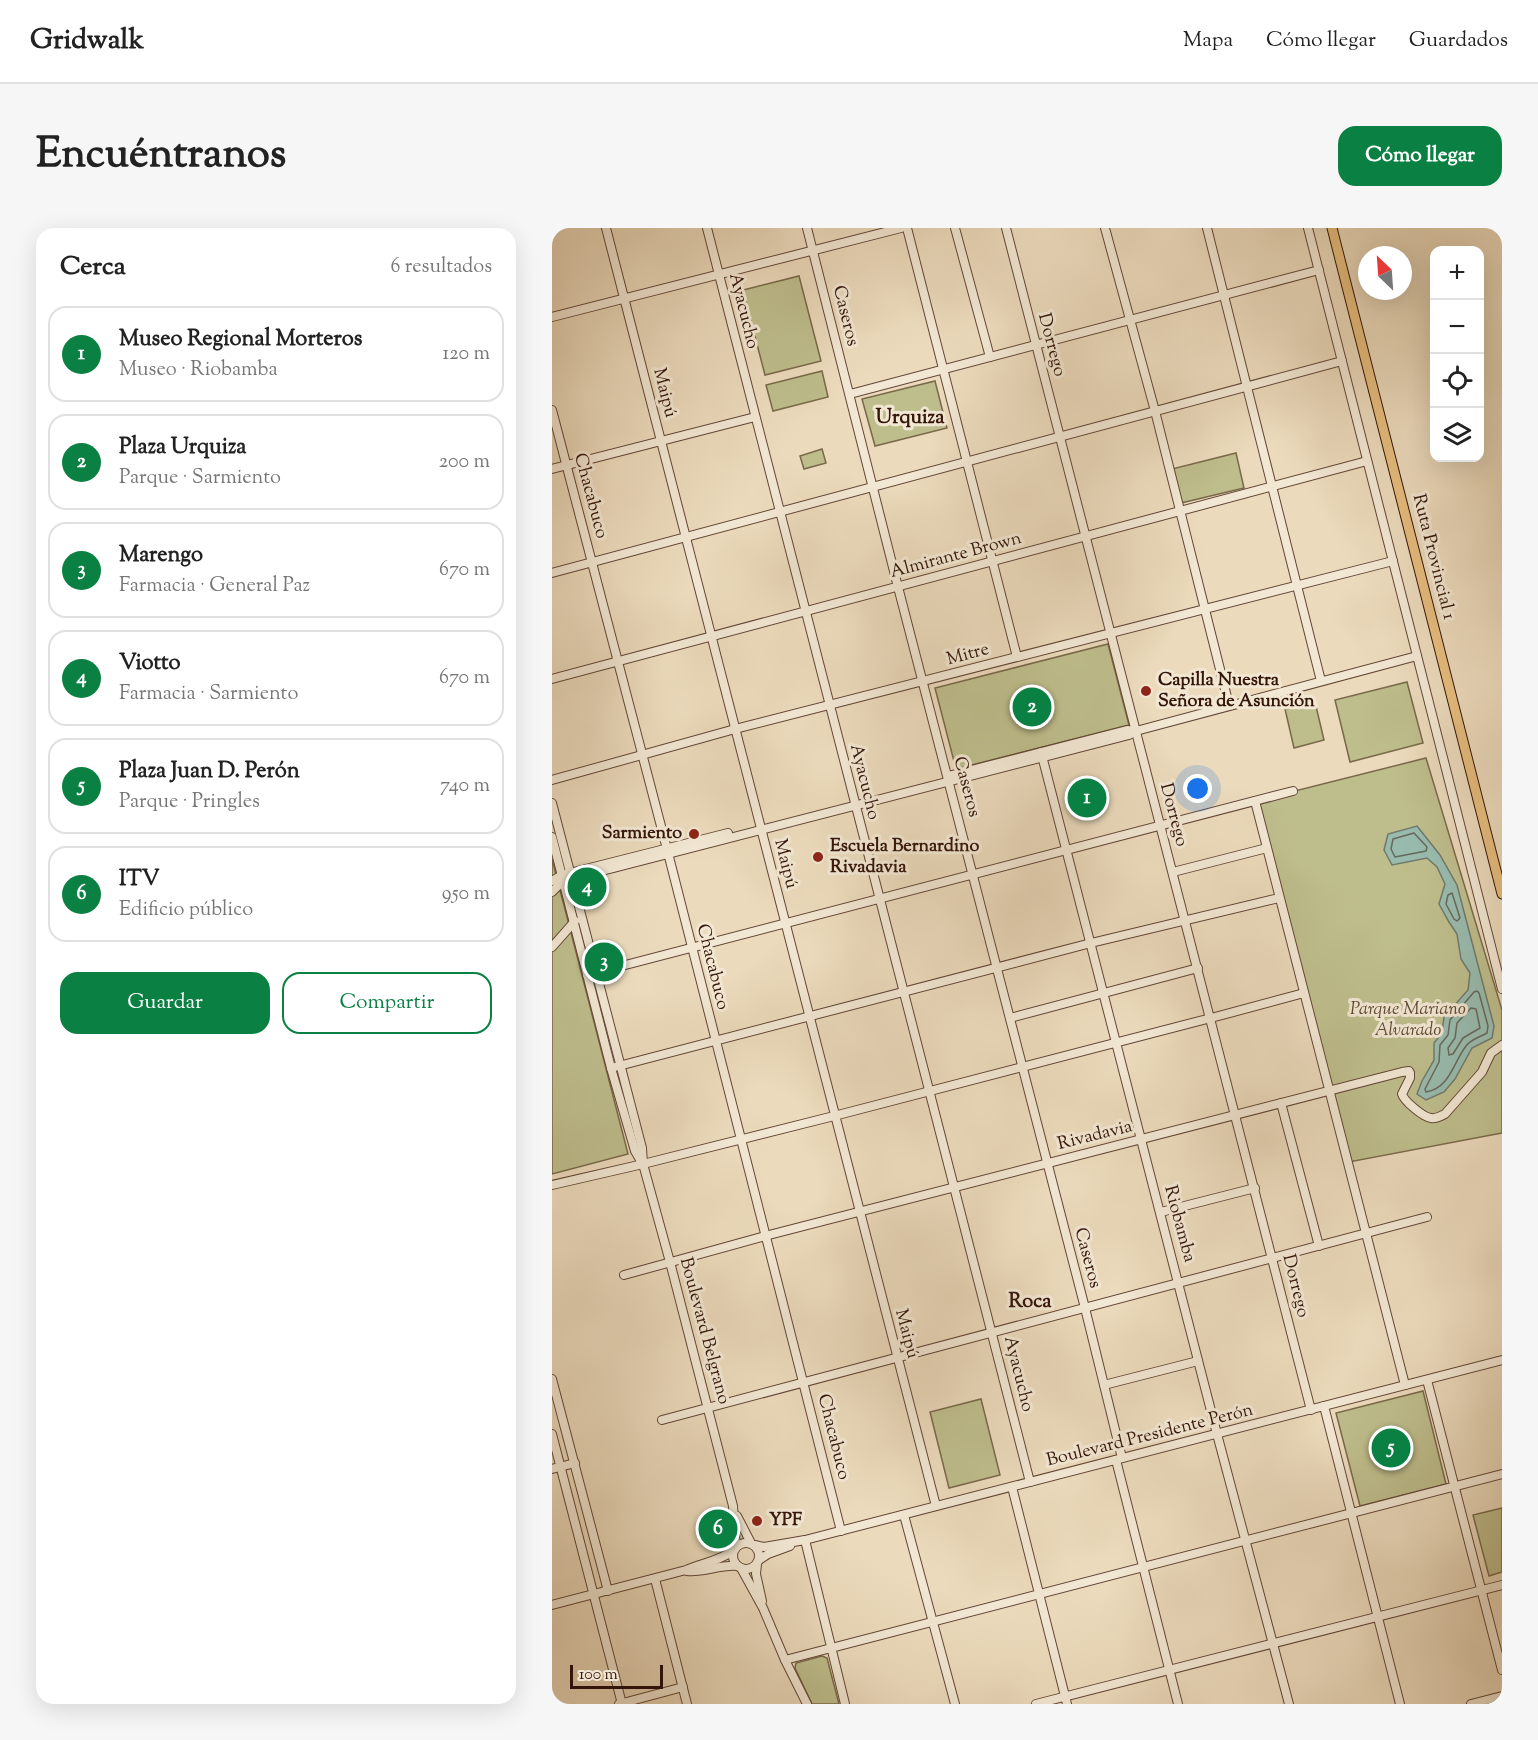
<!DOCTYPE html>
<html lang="es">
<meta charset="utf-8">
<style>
:root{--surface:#fff;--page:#f6f6f6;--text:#222;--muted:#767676;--line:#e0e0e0;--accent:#0b8043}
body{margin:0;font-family:"Sorts Mill Goudy",serif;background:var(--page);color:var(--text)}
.controls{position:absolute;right:18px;top:18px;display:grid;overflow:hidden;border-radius:12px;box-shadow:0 6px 24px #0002}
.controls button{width:54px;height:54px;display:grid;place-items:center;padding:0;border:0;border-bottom:2px solid var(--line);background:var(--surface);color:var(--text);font:30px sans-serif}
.compass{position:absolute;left:806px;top:18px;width:54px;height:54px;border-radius:50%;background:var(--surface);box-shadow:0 6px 24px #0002;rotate:335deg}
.scale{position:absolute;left:18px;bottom:15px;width:93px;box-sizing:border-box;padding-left:6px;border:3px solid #341509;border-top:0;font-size:16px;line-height:21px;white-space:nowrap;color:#341509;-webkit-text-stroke:4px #f2e7d3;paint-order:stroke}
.you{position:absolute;left:646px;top:561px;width:21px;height:21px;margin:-15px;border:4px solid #fff;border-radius:50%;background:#1a73e8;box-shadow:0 0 0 9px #1a73e833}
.badge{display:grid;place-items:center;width:39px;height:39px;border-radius:50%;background:var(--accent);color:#fff;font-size:20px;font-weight:700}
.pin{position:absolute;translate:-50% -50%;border:3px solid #fff;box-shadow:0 2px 6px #0006}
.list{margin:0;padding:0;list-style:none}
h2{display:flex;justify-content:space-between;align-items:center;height:78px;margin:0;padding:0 24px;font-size:26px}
h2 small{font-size:20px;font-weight:400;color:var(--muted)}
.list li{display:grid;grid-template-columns:39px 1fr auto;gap:18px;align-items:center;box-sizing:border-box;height:96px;margin:0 12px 12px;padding:0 12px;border:2px solid var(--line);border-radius:18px}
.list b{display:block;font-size:22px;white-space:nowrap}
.list p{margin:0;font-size:20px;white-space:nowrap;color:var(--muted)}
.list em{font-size:20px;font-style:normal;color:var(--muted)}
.actions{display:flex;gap:12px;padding:18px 24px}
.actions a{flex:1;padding:14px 0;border:2px solid var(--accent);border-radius:18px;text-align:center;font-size:21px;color:var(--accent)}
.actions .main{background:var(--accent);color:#fff}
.icon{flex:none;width:33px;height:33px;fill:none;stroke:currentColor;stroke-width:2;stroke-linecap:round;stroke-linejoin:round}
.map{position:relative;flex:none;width:950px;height:1476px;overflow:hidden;border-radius:18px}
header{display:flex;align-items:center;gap:36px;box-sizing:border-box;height:84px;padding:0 30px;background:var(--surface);border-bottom:2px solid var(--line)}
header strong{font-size:28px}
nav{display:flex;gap:33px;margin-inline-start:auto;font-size:21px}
.intro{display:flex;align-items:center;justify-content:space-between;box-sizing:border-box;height:144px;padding:0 36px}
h1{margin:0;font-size:42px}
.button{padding:15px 27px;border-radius:18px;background:var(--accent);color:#fff;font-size:21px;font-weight:700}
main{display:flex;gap:36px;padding:0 36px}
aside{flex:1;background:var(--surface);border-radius:18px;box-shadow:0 6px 24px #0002}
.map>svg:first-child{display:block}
</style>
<header>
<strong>Gridwalk</strong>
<nav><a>Mapa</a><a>Cómo llegar</a><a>Guardados</a></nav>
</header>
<div class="intro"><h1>Encuéntranos</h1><a class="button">Cómo llegar</a></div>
<main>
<aside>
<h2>Cerca<small>6 resultados</small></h2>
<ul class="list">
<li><span class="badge">1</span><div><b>Museo Regional Morteros</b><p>Museo · Riobamba</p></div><em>120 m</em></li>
<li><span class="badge">2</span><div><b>Plaza Urquiza</b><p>Parque · Sarmiento</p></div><em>200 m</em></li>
<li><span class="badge">3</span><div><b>Marengo</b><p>Farmacia · General Paz</p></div><em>670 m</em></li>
<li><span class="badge">4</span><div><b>Viotto</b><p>Farmacia · Sarmiento</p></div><em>670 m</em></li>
<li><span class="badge">5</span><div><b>Plaza Juan D. Perón</b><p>Parque · Pringles</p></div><em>740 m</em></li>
<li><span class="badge">6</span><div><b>ITV</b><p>Edificio público</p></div><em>950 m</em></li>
</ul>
<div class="actions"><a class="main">Guardar</a><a>Compartir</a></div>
</aside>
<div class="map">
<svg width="950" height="1476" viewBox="0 0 950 1476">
<rect width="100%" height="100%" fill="#ebdabc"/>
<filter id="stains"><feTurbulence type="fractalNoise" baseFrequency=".00333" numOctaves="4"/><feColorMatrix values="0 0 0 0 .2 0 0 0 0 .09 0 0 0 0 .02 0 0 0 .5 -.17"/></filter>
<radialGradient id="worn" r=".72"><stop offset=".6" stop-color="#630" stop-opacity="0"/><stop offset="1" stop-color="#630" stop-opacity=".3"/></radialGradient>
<g fill="#bebd8c" stroke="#79694a" stroke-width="1.5">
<polygon points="247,48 269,133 213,147 191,62"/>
<polygon points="270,143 276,169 221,183 214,157"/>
<polygon points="383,153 395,200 323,218 310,171"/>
<polygon points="270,221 274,235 252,241 248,228"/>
<polygon points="684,225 692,260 629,275 620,241"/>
<polygon points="556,416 577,497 404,541 383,460"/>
<polygon points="855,454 871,515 798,534 783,472"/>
<polygon points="763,474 772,512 742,520 733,481"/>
<polygon points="874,530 950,782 950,905 797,934 703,573"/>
<polygon points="0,631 76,926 0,946"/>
<polygon points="871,1163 894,1256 808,1278 784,1185"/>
<polygon points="429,1171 448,1247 397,1260 378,1184"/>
<polygon points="950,1280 950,1344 937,1348 921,1287"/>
<polygon points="270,1428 275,1430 287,1476 260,1476 243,1440 244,1435"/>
</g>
<polygon fill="#98bbae" stroke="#70796c" stroke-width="1.5" points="865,598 888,627 905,657 942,798 940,810 920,820 903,851 892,864 874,872 865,866 870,853 882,832 882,815 890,805 892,789 916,762 918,745 909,731 905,706 897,694 887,676 893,656 885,639 875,630 840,637 832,622 836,606"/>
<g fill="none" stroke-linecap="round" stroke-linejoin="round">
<g stroke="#66685c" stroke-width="1.5">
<polygon points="862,605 875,619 874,623 843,629 839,621 841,611"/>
<polygon points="900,665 908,690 905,693 902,691 894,676 896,667"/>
<path d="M925,763L927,765L936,798L935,805C928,809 919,811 914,818C901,835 898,860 874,864L873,861L887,834L888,817L896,807L898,792L922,764Z"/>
<polygon points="919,780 924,781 928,800 911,810 901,826 897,827 896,820 903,810 905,795"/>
</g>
<g stroke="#624636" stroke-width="10">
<g id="minor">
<polyline points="54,0 384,1278"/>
<polyline points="155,0 478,1254"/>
<polyline points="255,0 346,359 533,1080 570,1230"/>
<polyline points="355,0 465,429"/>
<polyline points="403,0 438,129"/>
<polyline points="454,0 759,1182"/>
<polyline points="553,0 603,183 677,477"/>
<polyline points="655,0 769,453"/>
<polyline points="756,0 950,761"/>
<polyline points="0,89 349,0"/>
<polyline points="298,166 767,42"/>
<polyline points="0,182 115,621 289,1303"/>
<polyline points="0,241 203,189"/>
<polyline points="0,345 790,133"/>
<polyline points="0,451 815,233"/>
<polyline points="489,524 665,1206 737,1476"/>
<polyline points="396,548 575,502 584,503"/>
<polyline points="0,552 183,501 841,333"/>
<polyline points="703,573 853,1157"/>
<polyline points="0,575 90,920 91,936 118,1034 181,1278 184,1319"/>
<polyline points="0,609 59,840 83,923 90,935"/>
<polyline points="621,644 715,620"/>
<polyline points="0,653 10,647 176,605"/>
<polyline points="0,664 8,656 19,651 577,507 584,503 865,428"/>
<polyline points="0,719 23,693"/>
<polyline points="35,747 741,563"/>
<polyline points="458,790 646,740"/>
<polyline points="59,840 539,715 727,670"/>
<polyline points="729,875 767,1018"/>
<polyline points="0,957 91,936 282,888 659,790 752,765"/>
<polyline points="609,984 703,960"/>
<path d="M72,1047L213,1008L850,844L857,843L858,845V850L850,866C852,873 871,889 879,890C884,891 889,888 893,886L930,844L939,825L950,817"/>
<polyline points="0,1151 56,1363"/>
<polyline points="875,1152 950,1442"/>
<polyline points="552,1157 646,1133"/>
<polyline points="772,1178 848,1476"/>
<polyline points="110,1192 875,989"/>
<polyline points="0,1206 70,1476"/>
<polyline points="564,1232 626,1476"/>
<polyline points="0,1241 23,1235"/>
<polyline points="460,1259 515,1476"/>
<polyline points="352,1287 403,1476"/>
<polyline points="185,1288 199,1315"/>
<polyline points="253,1312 293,1476"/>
<circle cx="194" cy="1328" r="13"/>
<polyline points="203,1317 212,1319 253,1312 950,1132"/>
<polyline points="207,1332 216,1326 238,1318"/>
<polyline points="205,1336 204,1346 210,1373"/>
<polyline points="189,1340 211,1380 233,1432 255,1476"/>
<path d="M135,1343C152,1345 168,1336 186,1338"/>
<polyline points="103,1351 135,1476"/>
<path d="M0,1377L134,1342C150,1335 168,1333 182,1322"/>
<polyline points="233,1432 950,1246"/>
<polyline points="67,1476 131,1459"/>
<polyline points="484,1476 950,1357"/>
<polyline points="919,1476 950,1468"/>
</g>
</g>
<g stroke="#341509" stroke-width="11">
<polyline id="major" points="780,0 950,666"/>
</g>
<use href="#minor" stroke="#f2e7d3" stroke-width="8"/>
<use href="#major" stroke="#e6bd7e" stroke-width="9"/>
</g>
<g fill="#8f2418" stroke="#f2e7d3" stroke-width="2">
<circle cx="594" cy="463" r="6"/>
<circle cx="142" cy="606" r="6"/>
<circle cx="266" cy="629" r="6"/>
<circle cx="205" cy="1293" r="6"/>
</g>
<g text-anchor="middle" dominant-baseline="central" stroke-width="6" stroke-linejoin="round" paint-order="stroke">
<g font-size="18" fill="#341509" stroke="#f2e7d3">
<text transform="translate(191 83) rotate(76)">Ayacucho</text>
<text transform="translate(293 88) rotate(76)">Caseros</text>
<text transform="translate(499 117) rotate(75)">Dorrego</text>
<text transform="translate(112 165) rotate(76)">Maipú</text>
<text transform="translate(38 268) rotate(75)">Chacabuco</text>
<text transform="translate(404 328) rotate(-15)">Almirante Brown</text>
<text transform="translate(881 329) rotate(76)">Ruta Provincial 1</text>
<text transform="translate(416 427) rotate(-15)">Mitre</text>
<text transform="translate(312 554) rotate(76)">Ayacucho</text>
<text transform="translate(414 559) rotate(75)">Caseros</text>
<text transform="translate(621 587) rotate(75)">Dorrego</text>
<text transform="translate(233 636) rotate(76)">Maipú</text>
<text transform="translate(160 739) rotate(76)">Chacabuco</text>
<text transform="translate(543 908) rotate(-14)">Rivadavia</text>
<text transform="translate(627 996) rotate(75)">Riobamba</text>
<text transform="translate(535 1030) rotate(75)">Caseros</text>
<text transform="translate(743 1058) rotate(76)">Dorrego</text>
<text transform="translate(152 1103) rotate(75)">Boulevard Belgrano</text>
<text transform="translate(354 1106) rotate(75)">Maipú</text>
<text transform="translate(466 1146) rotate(76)">Ayacucho</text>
<text transform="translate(598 1208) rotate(-14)">Boulevard Presidente Perón</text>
<text transform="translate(281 1209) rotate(76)">Chacabuco</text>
</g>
<g font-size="18" font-weight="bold" fill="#341509" stroke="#f2e7d3" text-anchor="start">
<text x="606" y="453">Capilla Nuestra<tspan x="606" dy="21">Señora de Asunción</tspan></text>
<text x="130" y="606" text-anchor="end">Sarmiento</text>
<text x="278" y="619">Escuela Bernardino<tspan x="278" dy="21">Rivadavia</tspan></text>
<text x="217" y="1293">YPF</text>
</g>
<g font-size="18" font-style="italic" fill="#5d4730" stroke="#f2e7d3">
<text x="856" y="782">Parque Mariano<tspan x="856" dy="21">Alvarado</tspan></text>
</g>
<g font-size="20" font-weight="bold" fill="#341509" stroke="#f2e7d3">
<text x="358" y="190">Urquiza</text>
<text x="478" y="1074">Roca</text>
</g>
</g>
<rect width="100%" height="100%" filter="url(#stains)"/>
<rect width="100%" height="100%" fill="url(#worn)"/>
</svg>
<div class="controls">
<button>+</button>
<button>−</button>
<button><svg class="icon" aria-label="locate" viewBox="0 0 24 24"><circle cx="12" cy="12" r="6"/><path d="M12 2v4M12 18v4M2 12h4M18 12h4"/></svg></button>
<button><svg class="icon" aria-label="layers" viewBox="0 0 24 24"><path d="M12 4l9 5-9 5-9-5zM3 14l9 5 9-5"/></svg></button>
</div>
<svg class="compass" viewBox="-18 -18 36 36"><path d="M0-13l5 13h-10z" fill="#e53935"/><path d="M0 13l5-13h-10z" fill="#767676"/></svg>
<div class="scale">100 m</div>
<div class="you"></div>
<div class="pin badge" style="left:535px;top:570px">1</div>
<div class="pin badge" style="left:480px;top:479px">2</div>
<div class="pin badge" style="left:52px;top:734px">3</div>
<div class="pin badge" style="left:35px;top:659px">4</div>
<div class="pin badge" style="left:839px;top:1220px">5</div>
<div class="pin badge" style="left:166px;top:1301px">6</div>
</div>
</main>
